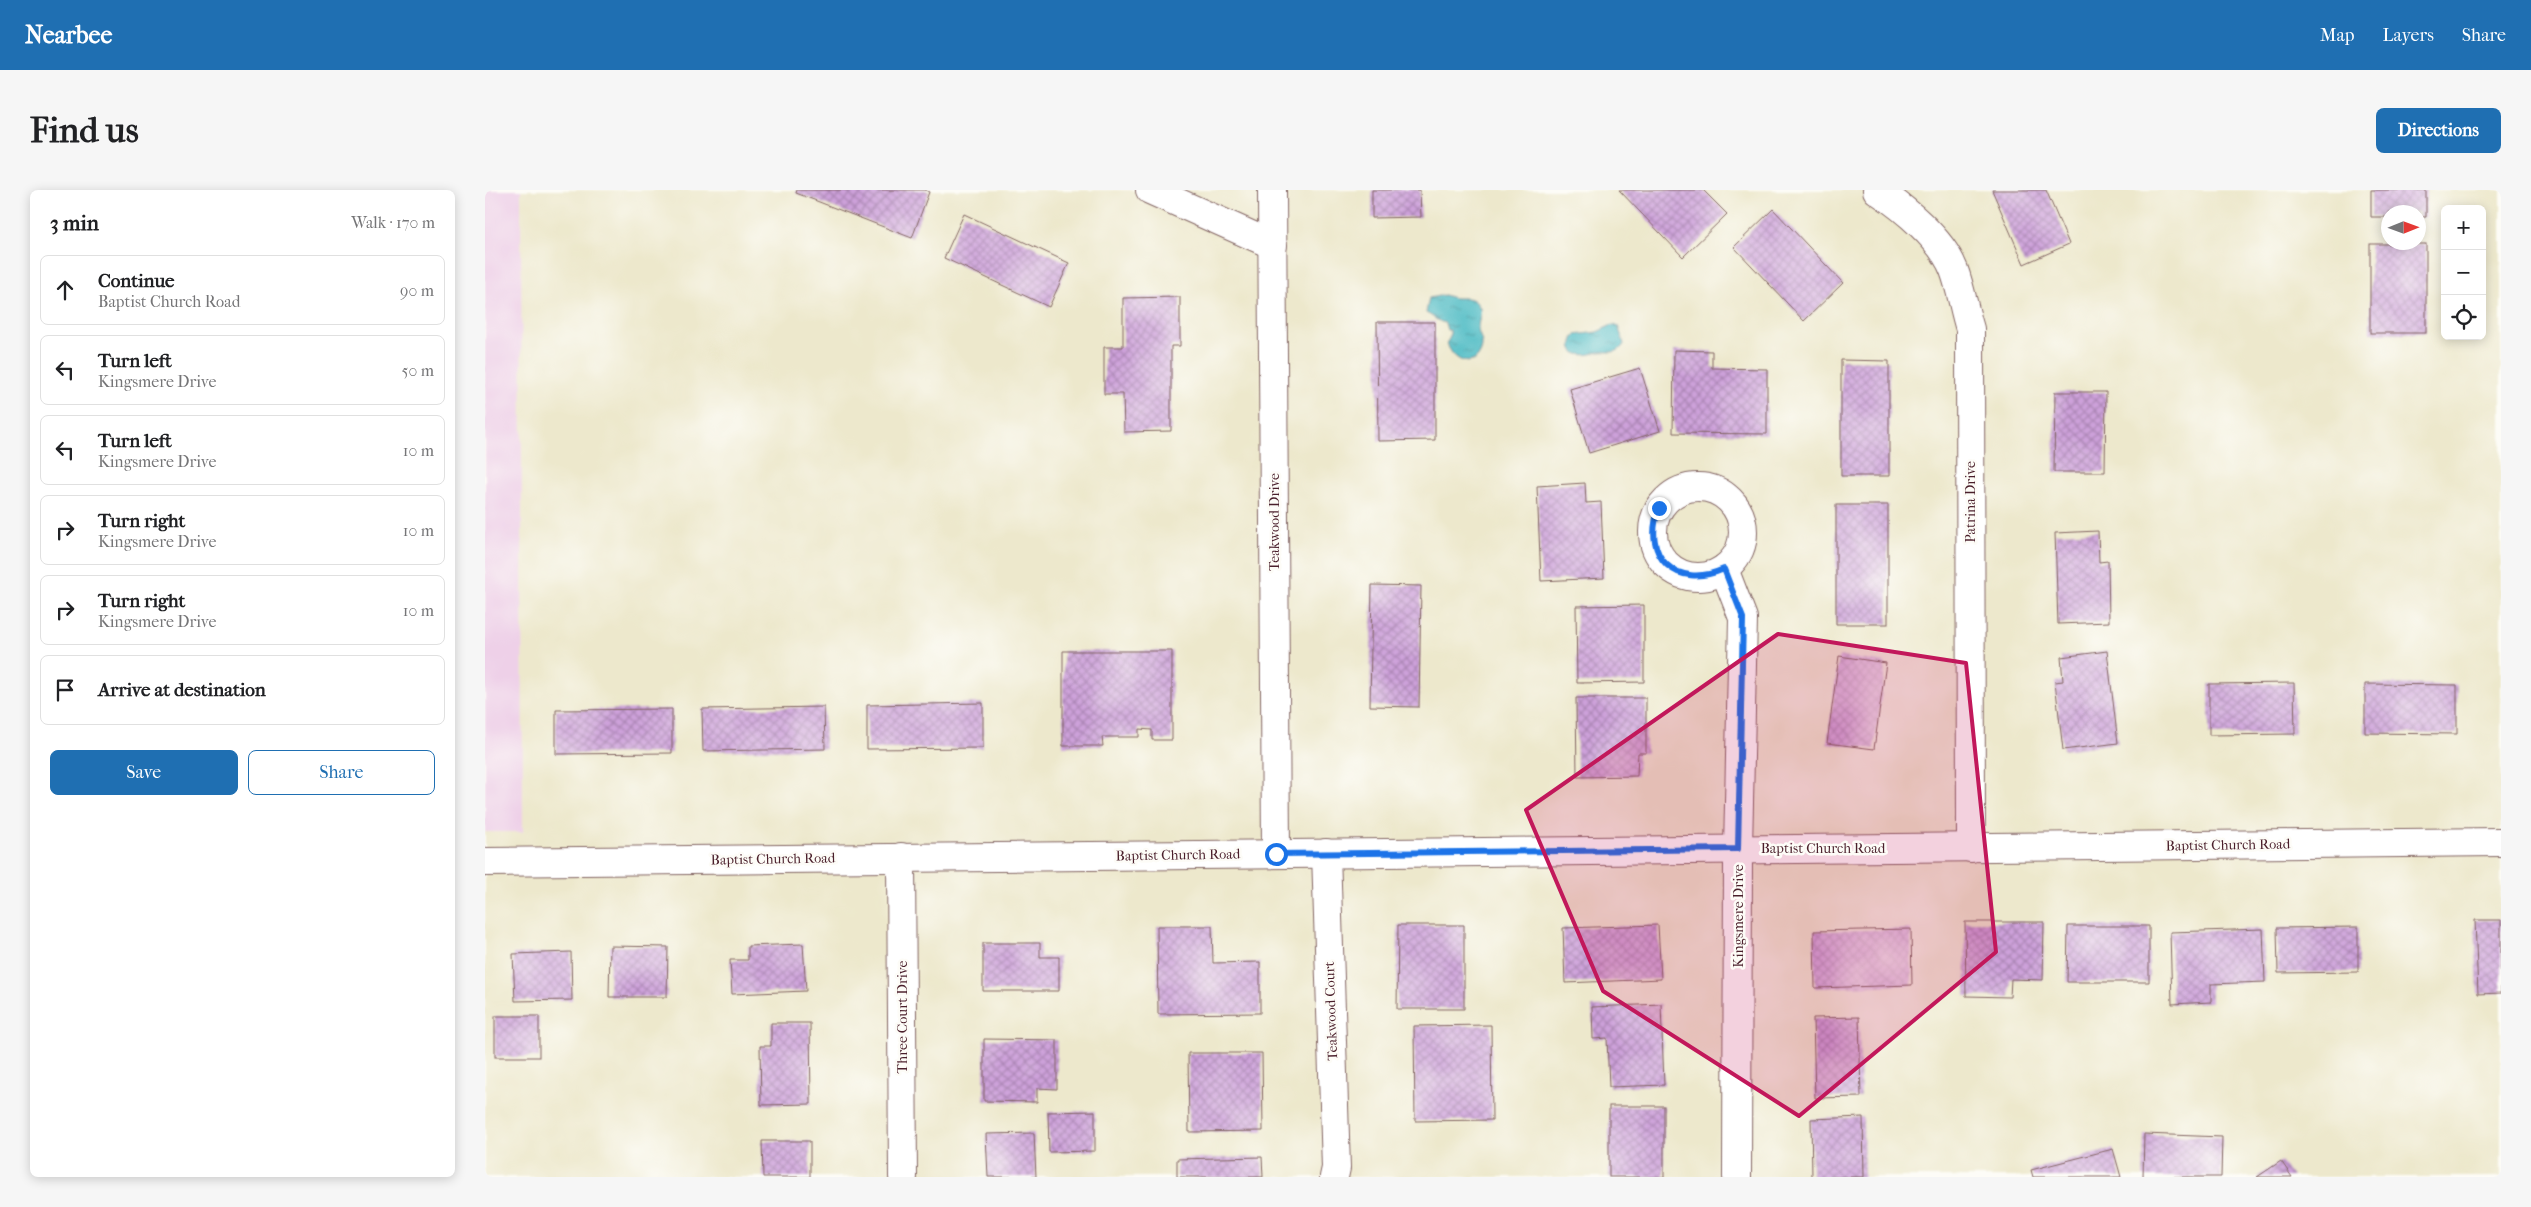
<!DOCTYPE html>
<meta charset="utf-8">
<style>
:root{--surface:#fff;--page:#f6f6f6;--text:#202124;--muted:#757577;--line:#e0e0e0;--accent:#1f6fb2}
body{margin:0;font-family:"IM FELL French Canon",serif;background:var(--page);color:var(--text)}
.controls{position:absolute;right:15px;top:15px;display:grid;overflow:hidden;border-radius:8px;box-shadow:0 2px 12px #0003}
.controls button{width:45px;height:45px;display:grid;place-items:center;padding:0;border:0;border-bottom:1px solid var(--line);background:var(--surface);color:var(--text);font:25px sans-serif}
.compass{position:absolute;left:1896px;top:15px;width:45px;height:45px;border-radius:50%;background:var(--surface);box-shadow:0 2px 12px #0003;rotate:89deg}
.stop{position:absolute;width:15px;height:15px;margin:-11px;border:4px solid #1a73e8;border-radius:50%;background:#fff}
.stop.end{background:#1a73e8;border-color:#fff;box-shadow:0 1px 5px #0008}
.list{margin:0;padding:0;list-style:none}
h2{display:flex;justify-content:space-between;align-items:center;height:65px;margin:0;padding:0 20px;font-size:21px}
h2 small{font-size:16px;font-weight:400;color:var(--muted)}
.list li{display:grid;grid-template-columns:32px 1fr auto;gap:15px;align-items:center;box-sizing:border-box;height:70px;margin:0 10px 10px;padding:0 10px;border:1px solid var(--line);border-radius:8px}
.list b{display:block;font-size:19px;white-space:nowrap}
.list p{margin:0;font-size:16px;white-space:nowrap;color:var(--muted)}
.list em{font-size:16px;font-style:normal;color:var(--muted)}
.actions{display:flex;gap:10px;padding:15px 20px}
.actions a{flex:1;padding:11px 0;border:1px solid var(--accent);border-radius:8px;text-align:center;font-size:18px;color:var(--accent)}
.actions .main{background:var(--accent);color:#fff}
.icon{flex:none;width:28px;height:28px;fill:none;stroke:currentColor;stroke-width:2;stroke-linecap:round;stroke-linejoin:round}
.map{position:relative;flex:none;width:2016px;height:987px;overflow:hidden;border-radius:8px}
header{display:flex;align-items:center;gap:30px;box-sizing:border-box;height:70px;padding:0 25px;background:var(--accent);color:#fff}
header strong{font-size:24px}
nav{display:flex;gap:28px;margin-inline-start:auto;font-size:18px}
.intro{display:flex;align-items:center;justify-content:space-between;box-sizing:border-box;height:120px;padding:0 30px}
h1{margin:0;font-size:35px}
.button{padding:12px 22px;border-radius:8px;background:var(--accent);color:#fff;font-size:18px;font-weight:700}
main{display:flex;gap:30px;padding:0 30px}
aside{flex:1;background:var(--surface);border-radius:8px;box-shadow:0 2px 12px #0003}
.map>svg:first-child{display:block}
</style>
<header>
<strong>Nearbee</strong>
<nav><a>Map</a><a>Layers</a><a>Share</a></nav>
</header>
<div class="intro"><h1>Find us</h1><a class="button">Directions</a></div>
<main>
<aside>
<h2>3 min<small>Walk · 170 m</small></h2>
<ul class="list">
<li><svg class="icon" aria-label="ahead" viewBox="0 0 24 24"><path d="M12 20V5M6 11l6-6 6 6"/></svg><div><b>Continue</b><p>Baptist Church Road</p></div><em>90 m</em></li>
<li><svg class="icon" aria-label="left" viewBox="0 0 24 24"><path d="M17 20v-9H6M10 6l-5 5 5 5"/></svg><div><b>Turn left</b><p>Kingsmere Drive</p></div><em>50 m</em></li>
<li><svg class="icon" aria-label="left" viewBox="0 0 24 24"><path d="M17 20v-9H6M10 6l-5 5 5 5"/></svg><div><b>Turn left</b><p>Kingsmere Drive</p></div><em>10 m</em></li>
<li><svg class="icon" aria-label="right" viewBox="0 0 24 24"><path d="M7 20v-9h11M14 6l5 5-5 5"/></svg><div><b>Turn right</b><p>Kingsmere Drive</p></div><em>10 m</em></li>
<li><svg class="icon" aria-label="right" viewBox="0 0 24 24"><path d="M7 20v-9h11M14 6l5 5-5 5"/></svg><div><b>Turn right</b><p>Kingsmere Drive</p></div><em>10 m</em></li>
<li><svg class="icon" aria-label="arrive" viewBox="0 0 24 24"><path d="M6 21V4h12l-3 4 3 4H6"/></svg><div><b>Arrive at destination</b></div></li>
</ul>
<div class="actions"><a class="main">Save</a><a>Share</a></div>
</aside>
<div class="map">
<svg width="2016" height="987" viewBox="0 0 2016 987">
<defs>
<pattern id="water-ripples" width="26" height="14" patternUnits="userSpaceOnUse" patternTransform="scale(1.25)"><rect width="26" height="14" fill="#4dbbc4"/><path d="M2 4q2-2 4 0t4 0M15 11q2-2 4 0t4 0" fill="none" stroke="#42979f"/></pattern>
<pattern id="building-cross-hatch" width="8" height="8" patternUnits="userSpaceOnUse" patternTransform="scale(1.25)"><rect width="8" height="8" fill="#cda1da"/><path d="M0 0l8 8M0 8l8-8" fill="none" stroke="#a883b1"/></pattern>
</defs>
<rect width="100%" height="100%" fill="#fdfcf7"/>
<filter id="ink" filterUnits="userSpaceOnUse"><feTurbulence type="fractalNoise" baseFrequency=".02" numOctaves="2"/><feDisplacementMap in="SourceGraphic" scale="10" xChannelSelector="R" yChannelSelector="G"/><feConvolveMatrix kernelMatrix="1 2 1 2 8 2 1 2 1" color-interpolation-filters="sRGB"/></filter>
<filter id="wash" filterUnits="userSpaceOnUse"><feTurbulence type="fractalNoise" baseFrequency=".0096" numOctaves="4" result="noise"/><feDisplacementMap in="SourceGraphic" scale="20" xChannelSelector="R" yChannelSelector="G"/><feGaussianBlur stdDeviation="1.12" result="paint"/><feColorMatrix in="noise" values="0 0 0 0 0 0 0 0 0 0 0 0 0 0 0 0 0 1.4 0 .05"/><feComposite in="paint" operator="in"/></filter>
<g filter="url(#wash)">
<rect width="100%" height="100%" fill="#ede8cc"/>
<polygon fill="#eed0e8" points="0,0 36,0 38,642 0,642"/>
<g fill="url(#water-ripples)" stroke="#4c6d78">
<path d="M959,105C963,106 967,108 971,108C982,108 989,106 995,118C997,126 993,130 993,138C993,144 998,150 997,157C992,182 966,172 962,152L965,147V140H962L960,133C951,131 948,126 941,123L944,108Z"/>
<path d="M1127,135L1133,136L1139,154C1132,167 1121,159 1110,163C1097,167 1079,165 1090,145L1112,142Z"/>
</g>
<g id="blocks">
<g fill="url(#building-cross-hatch)">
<polygon points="312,0 440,0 444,2 427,48 311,3"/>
<polygon points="887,0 935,0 936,27 887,28"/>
<polygon points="1134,0 1218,0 1242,24 1198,67"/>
<polygon points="1507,0 1561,0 1584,54 1539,74"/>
<polygon points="1886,0 1941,0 1941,27 1934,27 1934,22 1904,22 1904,27 1886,27"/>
<polygon points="1288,19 1358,93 1319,131 1249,57"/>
<polygon points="479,24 584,73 564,117 459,68"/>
<rect x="1885" y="54" width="56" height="89"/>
<polygon points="695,107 695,156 686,156 686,241 639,242 638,204 619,204 619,157 638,157 638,108"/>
<polygon points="892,132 950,132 950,250 893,251"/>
<polygon points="1189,160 1227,161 1227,178 1282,179 1282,244 1188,243"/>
<polygon points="1356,170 1404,171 1404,286 1356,286"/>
<polygon points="1155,178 1175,241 1104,263 1085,199"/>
<polygon points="1570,202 1621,202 1620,282 1569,282"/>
<polygon points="1100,293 1101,313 1116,312 1119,388 1056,391 1052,296"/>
<rect x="1351" y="315" width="52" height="119"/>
<polygon points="1613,341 1614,372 1623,371 1624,432 1573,434 1570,343"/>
<polygon points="887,395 936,396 934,517 885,516"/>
<polygon points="1159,415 1159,492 1092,493 1091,416"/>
<polygon points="578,461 687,461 687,550 667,550 667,540 654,539 654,547 617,547 618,556 578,556"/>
<polygon points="1622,461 1633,553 1578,560 1570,492 1578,491 1576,467"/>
<polygon points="1354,466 1401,473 1389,559 1342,553"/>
<polygon points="1809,493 1810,544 1724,545 1724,494"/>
<polygon points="1880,494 1972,495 1972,544 1880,543"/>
<polygon points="1091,508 1161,508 1161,563 1153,563 1152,586 1092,587"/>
<polygon points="498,513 498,558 382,559 382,515"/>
<polygon points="339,517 340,559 218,561 217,519"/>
<polygon points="187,519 187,563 71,564 71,520"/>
<polygon points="1990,730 2016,730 2016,803 1993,804"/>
<polygon points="1480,732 1559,732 1558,790 1526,789 1525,807 1481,806"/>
<polygon points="913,735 979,735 979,819 912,819"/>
<polygon points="1173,735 1176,789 1080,793 1078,738"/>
<polygon points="672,736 727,736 728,773 775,772 775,823 673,824"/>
<polygon points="1583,736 1664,736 1664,792 1582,792"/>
<polygon points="1873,737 1873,782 1793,783 1792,738"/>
<polygon points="1426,739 1427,795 1330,798 1329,741"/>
<polygon points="1778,739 1780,792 1726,794 1726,812 1687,814 1685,742"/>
<polygon points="498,753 555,753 555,767 574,767 574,801 498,801"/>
<polygon points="318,754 321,801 247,804 245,770 263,770 263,756"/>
<polygon points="125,756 183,757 182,807 124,807"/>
<polygon points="86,762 87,810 30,811 28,764"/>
<polygon points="1176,814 1179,895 1124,897 1122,848 1108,849 1107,817"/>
<rect x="10" y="826" width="44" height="41"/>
<polygon points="1374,827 1376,907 1330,908 1328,828"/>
<polygon points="286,833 325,833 326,914 276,915 275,856 286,856"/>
<polygon points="1006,835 1007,930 930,931 929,836"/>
<polygon points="499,849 572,850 572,899 552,898 552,912 499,911"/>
<polygon points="703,863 777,863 778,941 704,942"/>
<rect x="1124" y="916" width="55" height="71"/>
<polygon points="610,921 610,961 564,962 563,922"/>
<polygon points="1378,927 1379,987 1327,987 1326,929"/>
<polygon points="549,943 551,987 503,987 501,944"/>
<polygon points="1659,944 1737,947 1736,987 1658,987"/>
<polygon points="277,951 325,951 325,987 278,987"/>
<polygon points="1628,959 1636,987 1548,987 1546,980"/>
<polygon points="777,967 778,987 692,987 692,969"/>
<polygon points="1796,971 1807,987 1772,987"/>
</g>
</g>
</g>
<g filter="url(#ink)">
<use href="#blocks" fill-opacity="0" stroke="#836563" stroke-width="1"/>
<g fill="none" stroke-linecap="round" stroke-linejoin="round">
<g stroke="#836563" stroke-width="30">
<g id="minor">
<polyline points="665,0 788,55"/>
<polyline points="787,0 791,664"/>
<path d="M1392,0C1419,18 1457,49 1469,80C1476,99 1479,120 1485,139L1486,658"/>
<circle cx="1213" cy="342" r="45"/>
<polyline points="1239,379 1258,428 1253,659 1252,987"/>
<polyline points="841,663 851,978 849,987"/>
<polyline points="416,667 418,987"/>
<polyline points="0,672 2016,652"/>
</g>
</g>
<use href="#minor" stroke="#fff" stroke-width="28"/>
</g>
</g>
<g fill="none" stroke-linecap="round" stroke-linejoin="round" filter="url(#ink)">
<path stroke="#1a73e8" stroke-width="6" d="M791,664L1253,659L1258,428L1239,379C1191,400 1156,367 1174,318"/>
</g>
<path fill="#c2185b" fill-opacity="0.2" stroke="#c2185b" stroke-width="4" stroke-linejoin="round" d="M1293,444L1481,473L1511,762L1314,926L1118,801L1041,620Z"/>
<g text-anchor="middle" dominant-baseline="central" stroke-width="5" stroke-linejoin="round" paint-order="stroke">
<g font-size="14" fill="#4a1f2b" stroke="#fdfcf7">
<text transform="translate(1485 312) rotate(-90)">Patrina Drive</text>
<text transform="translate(789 332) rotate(-90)">Teakwood Drive</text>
<text transform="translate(1743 655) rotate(-1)">Baptist Church Road</text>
<text x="1338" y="658">Baptist Church Road</text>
<text transform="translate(693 665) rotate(-1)">Baptist Church Road</text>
<text transform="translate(288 669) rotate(-1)">Baptist Church Road</text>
<text transform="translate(1253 726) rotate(-90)">Kingsmere Drive</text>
<text transform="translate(846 821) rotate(-92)">Teakwood Court</text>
<text transform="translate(417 827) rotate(-90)">Three Court Drive</text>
</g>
</g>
</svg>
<div class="controls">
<button>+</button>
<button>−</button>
<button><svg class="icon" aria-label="locate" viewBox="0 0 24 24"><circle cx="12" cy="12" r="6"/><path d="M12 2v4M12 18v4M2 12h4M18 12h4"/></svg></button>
</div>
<svg class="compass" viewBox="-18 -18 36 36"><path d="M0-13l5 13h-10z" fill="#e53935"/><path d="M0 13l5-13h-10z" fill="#757577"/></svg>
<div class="stop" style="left:791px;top:664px"></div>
<div class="stop end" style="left:1174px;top:318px"></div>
</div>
</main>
